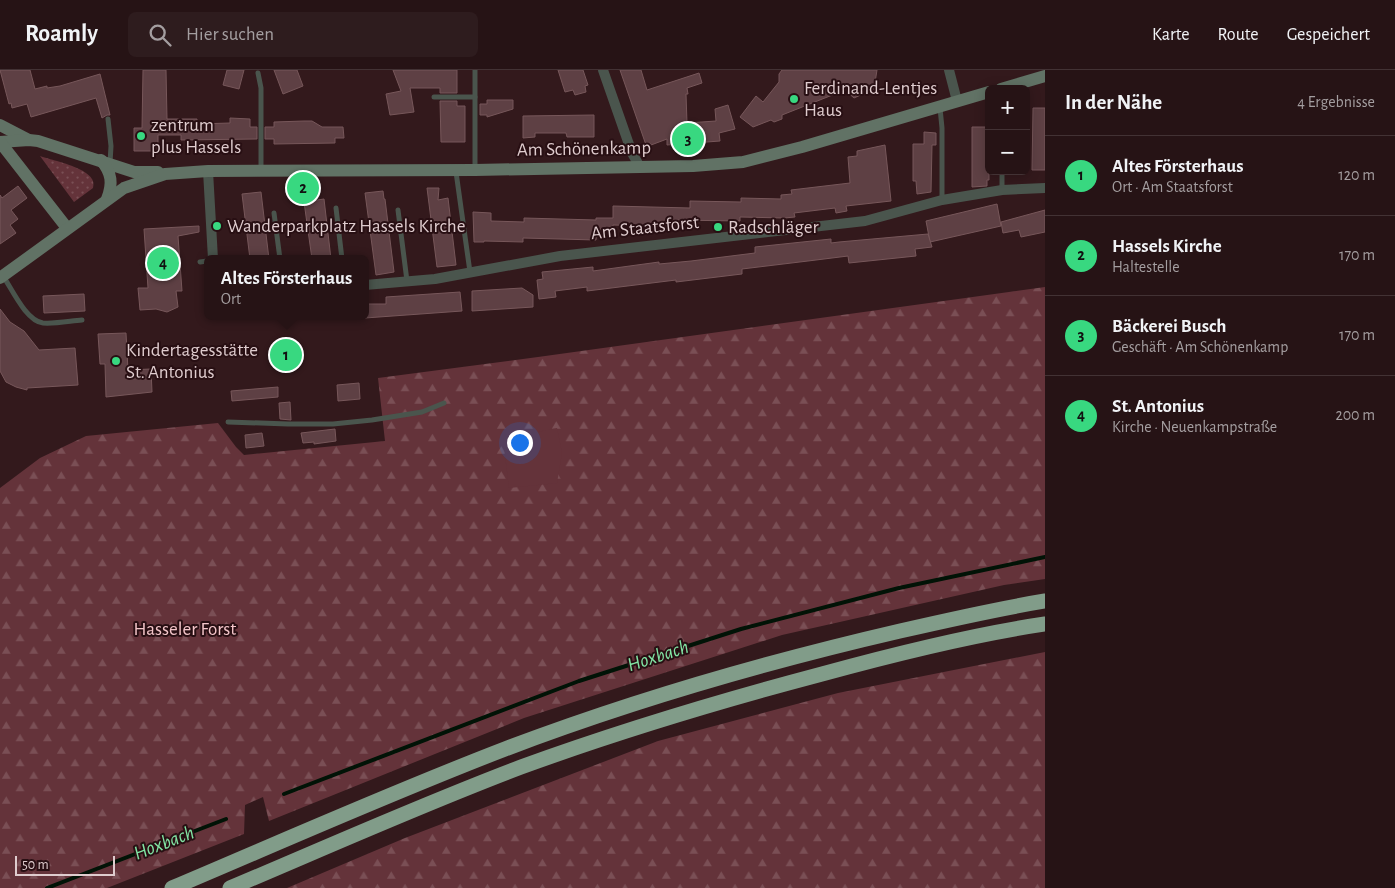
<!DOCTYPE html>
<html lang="de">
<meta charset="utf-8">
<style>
:root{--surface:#261315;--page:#2e1c1e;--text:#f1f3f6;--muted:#a49ea0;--line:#423234;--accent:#38d880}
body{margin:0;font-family:"Alegreya Sans",sans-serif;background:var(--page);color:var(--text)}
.controls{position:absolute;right:15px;top:15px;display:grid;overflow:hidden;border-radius:8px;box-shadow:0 2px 12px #0003}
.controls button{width:45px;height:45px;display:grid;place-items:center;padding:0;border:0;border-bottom:1px solid var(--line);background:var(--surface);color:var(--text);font:25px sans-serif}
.scale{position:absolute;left:15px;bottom:12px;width:100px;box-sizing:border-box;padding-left:5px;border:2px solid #dfccce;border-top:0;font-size:14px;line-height:18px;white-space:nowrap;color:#dfccce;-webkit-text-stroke:4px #280f13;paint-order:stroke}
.you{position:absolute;left:519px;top:372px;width:18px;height:18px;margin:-12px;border:4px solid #fff;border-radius:50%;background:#1a73e8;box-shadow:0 0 0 8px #1a73e833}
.badge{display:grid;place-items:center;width:32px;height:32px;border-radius:50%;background:var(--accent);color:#111;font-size:16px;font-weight:700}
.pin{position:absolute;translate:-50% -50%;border:2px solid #fff;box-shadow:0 1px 5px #0006}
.popup{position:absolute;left:204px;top:185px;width:165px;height:65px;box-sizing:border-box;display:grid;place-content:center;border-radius:8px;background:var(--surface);filter:drop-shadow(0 1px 4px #0005);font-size:16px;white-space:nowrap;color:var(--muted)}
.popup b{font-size:19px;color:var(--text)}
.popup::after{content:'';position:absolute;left:50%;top:100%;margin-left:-10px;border:10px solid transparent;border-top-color:var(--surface)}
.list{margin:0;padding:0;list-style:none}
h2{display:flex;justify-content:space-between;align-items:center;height:65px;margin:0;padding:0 20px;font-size:21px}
h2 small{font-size:16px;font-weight:400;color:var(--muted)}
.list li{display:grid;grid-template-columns:32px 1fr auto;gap:15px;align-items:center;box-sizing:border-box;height:80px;padding:0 20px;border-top:1px solid var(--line)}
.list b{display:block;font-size:19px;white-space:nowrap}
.list p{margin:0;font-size:16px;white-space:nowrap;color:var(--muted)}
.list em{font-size:16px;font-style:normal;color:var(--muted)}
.icon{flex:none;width:28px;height:28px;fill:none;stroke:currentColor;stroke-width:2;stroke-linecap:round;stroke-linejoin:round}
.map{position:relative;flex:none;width:1045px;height:818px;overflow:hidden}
header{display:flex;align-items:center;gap:30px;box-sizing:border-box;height:70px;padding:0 25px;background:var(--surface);border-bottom:1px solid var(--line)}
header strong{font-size:24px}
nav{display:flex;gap:28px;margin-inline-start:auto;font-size:18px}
.search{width:350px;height:45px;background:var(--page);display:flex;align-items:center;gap:12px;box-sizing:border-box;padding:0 18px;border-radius:8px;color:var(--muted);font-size:19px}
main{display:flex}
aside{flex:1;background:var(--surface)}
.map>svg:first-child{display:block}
</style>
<header>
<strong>Roamly</strong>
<div class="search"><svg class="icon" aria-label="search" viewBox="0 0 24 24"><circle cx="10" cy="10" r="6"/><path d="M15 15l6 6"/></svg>Hier suchen</div>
<nav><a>Karte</a><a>Route</a><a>Gespeichert</a></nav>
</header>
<main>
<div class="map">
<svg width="1045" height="818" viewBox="0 0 1045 818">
<defs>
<pattern id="grass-dots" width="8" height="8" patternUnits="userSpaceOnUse" patternTransform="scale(1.25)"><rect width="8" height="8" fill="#64333a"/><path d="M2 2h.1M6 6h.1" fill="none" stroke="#7a4f55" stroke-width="1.8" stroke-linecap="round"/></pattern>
<pattern id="forest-firs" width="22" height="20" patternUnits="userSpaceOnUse" patternTransform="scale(1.25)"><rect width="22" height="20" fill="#64333a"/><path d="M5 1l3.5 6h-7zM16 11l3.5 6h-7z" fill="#7a4f55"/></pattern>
</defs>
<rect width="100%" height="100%" fill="#33191c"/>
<path fill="url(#grass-dots)" d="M40,86C53,91 100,99 93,118L74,132Z"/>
<g fill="url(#forest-firs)">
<polygon points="1045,217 1045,509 1004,515 782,565 524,648 269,751 263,727 245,735 244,764 107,818 0,818 0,418 40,388 86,366 218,353 236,377 244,385 385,371 378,308 538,287"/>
<polygon points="1045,582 1045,818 287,818 405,768 658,671 838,623"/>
</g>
<polygon fill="#64333a" points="557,358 562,383 557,413 509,418 503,369"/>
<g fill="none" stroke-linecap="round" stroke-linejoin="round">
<g stroke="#011306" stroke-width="4">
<polyline points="284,724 579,611 741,559 899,518 1045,487"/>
<polyline points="47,818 226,749"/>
</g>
</g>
<g fill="#5e4044" stroke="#77575a">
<polygon points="0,0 30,0 35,19 47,16 47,18 60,16 100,4 110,45 107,45 102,48 96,28 31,47 27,34 12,38 11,33 9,34"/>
<polygon points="143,0 166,0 167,49 197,49 197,54 230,53 230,48 250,49 250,57 257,57 257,69 181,70 181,65 158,65 158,81 134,81 134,58 142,58"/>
<polygon points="227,0 244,0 239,19 223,15"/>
<polygon points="274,0 297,0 303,16 283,24"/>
<polygon points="393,0 457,0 457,23 440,23 440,18 410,18 414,42 390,45 386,24 401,21"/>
<polygon points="558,0 583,0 588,15 585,16 586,22 575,25 573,20 565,22"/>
<polygon points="620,0 641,0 647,20 699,3 702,13 687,18 688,24 686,24 687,53 716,51 715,39 728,35 735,59 719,63 720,71 667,75 667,69 651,75 650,73 646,75"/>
<polygon points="782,0 877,0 874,19 854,28 845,20 782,45 782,49 774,52 771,50 753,57 740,47 756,26 763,32 779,12 779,4"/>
<polygon points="487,30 513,30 513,39 487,47 487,45 480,45 480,34 487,34"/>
<polygon points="440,31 457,31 457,36 465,36 465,72 441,72"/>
<polygon points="1033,38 1045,38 1045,100 1032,100"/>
<polygon points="594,45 594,67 567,67 566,63 535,63 535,67 523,68 523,46"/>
<polygon points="304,51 312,51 322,57 343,57 344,68 335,68 335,73 274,74 274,69 265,69 265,57 274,57 274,52"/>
<polygon points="972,57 989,57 989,110 987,110 987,116 972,117"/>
<polygon points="924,62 936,63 936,75 932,75 931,122 917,124 916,111 913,111 913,74 924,74"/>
<polygon points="885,75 891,131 846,136 847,141 836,143 835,138 794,143 795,147 784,148 740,147 740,151 674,150 674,157 613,155 613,160 597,159 596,170 523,168 523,172 484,171 484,172 474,172 473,142 491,143 491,151 524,152 524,148 596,150 596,148 613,148 613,136 690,138 690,131 741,132 741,128 781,129 781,125 792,124 791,120 850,113 848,87 857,86 857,81"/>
<polygon points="18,116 27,128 11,140 18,149 10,155 16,163 0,174 0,125 2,128"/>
<polygon points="427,118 439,118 438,130 448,128 456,195 437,197"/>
<polygon points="383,121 384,129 385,129 394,202 376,205 365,123"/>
<polygon points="261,122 269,189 250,189 242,124"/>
<polygon points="324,129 331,189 312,189 304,132"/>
<polygon points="997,134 1001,156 930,172 926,151"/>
<polygon points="1045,140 1045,162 1021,167 1019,160 1003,163 1001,152"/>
<polygon points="199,156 199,162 178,166 182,221 176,221 178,237 167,242 156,239 140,240 138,218 148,218 144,159"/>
<polygon points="928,164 932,177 915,179 916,186 849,193 848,186 808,191 742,199 742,204 676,212 676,210 587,221 587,217 555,221 556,227 539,229 537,210 543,209 542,202 593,197 593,201 659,192 659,194 691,191 755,183 755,177 831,169 831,173 839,172"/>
<polygon points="522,218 533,225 533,237 472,241 472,221"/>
<polygon points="460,222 462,241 365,248 365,234 386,234 386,227"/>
<polygon points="84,224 85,241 44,243 43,226"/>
<polygon points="0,239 10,252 24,261 39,280 75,278 78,315 27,318 27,320 16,317 6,312 0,301"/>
<polygon points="126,263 128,300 151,299 152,322 106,327 105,294 100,294 98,264"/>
<polygon points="294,273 296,295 280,296 275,293 275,289 279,285 279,279 282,279 286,274"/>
<polygon points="359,313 360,329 338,331 337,315"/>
<polygon points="278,317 278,327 232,331 231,321"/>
<polygon points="290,332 291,350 280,349 279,333"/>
<polygon points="335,359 336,371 314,374 314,372 303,373 301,363"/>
<polygon points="262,363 264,376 246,378 245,365"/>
</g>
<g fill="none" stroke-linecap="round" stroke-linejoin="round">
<g stroke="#4a554d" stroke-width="5">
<polyline points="258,3 261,18 261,100"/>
<polyline points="434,27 475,27"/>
<polyline points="940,38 942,58 942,130"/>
<polyline points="108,49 111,76 110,93"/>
<polyline points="475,99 475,0"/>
<polyline points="1002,101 1002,120"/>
<polyline points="456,102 470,202"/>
<polyline points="336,138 342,189"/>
<polyline points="398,140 407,211"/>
<polyline points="274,143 280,189"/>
<polyline points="200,192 207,191"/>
<path d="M3,206C12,219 26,251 43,253C55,254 70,251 82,250"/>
<polyline points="228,352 288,354 333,354 372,350 422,342 444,333"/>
</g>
<g stroke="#4a554d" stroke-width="10">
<polyline points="603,0 632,83 640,97"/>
<polyline points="949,0 957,31"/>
<polyline points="208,101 213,189"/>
<polyline points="365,215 435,209 560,186 865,151 942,130 1002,120 1045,118"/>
</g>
<g stroke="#617265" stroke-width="12">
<polyline points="1001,19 1045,6"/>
<polyline points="0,55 27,69"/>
<polyline points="0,72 29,70 38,71 134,102 158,102"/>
<polyline points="0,72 67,158"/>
<path d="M101,90C112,103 113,114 107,129"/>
<polyline points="0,208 124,118 165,104 208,101 475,100 693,96 743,92 802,77 989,22"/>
</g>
<g stroke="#819c89" stroke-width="15">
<path d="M172,818C283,771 393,722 505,679C634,630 766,592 900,561C948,550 996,539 1045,531"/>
<path d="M230,818C327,777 423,734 521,697C620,661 720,631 822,604C895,584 970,565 1045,554"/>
</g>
</g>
<g fill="#38d880" stroke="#280f13" stroke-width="2">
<circle cx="794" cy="29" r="5"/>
<circle cx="141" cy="66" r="5"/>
<circle cx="217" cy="156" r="5"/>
<circle cx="718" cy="157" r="5"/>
<circle cx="116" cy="291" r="5"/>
</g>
<g text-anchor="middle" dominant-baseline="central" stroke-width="4" stroke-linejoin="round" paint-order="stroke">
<g font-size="19" fill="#dfccce" stroke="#280f13" text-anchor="start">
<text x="804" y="18">Ferdinand-Lentjes<tspan x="804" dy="22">Haus</tspan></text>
<text x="151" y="55">zentrum<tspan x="151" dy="22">plus Hassels</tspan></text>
<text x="227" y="156">Wanderparkplatz Hassels Kirche</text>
<text x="728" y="157">Radschläger</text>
<text x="126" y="280">Kindertagesstätte<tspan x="126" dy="22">St. Antonius</tspan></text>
</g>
<g font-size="19" fill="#dfccce" stroke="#280f13">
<text transform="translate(584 79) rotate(-1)">Am Schönenkamp</text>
<text transform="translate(645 158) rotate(-6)">Am Staatsforst</text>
</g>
<g font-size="19" fill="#f3c5c9" stroke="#280f13">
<text x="185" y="559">Hasseler Forst</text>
</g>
<g font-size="20" font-style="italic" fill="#82e5a4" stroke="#280f13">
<text transform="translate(658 586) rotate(-18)">Hoxbach</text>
<text transform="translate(164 773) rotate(-21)">Hoxbach</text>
</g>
</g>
</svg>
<div class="controls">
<button>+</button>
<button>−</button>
</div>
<div class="scale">50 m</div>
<div class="you"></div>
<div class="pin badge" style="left:286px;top:285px">1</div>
<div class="popup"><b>Altes Försterhaus</b>Ort</div>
<div class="pin badge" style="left:303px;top:118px">2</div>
<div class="pin badge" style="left:688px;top:69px">3</div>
<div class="pin badge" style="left:163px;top:193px">4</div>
</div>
<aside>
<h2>In der Nähe<small>4 Ergebnisse</small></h2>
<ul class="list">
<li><span class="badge">1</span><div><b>Altes Försterhaus</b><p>Ort · Am Staatsforst</p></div><em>120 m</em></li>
<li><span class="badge">2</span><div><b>Hassels Kirche</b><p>Haltestelle</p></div><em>170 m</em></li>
<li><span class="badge">3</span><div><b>Bäckerei Busch</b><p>Geschäft · Am Schönenkamp</p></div><em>170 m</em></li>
<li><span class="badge">4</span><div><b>St. Antonius</b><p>Kirche · Neuenkampstraße</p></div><em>200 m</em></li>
</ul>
</aside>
</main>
